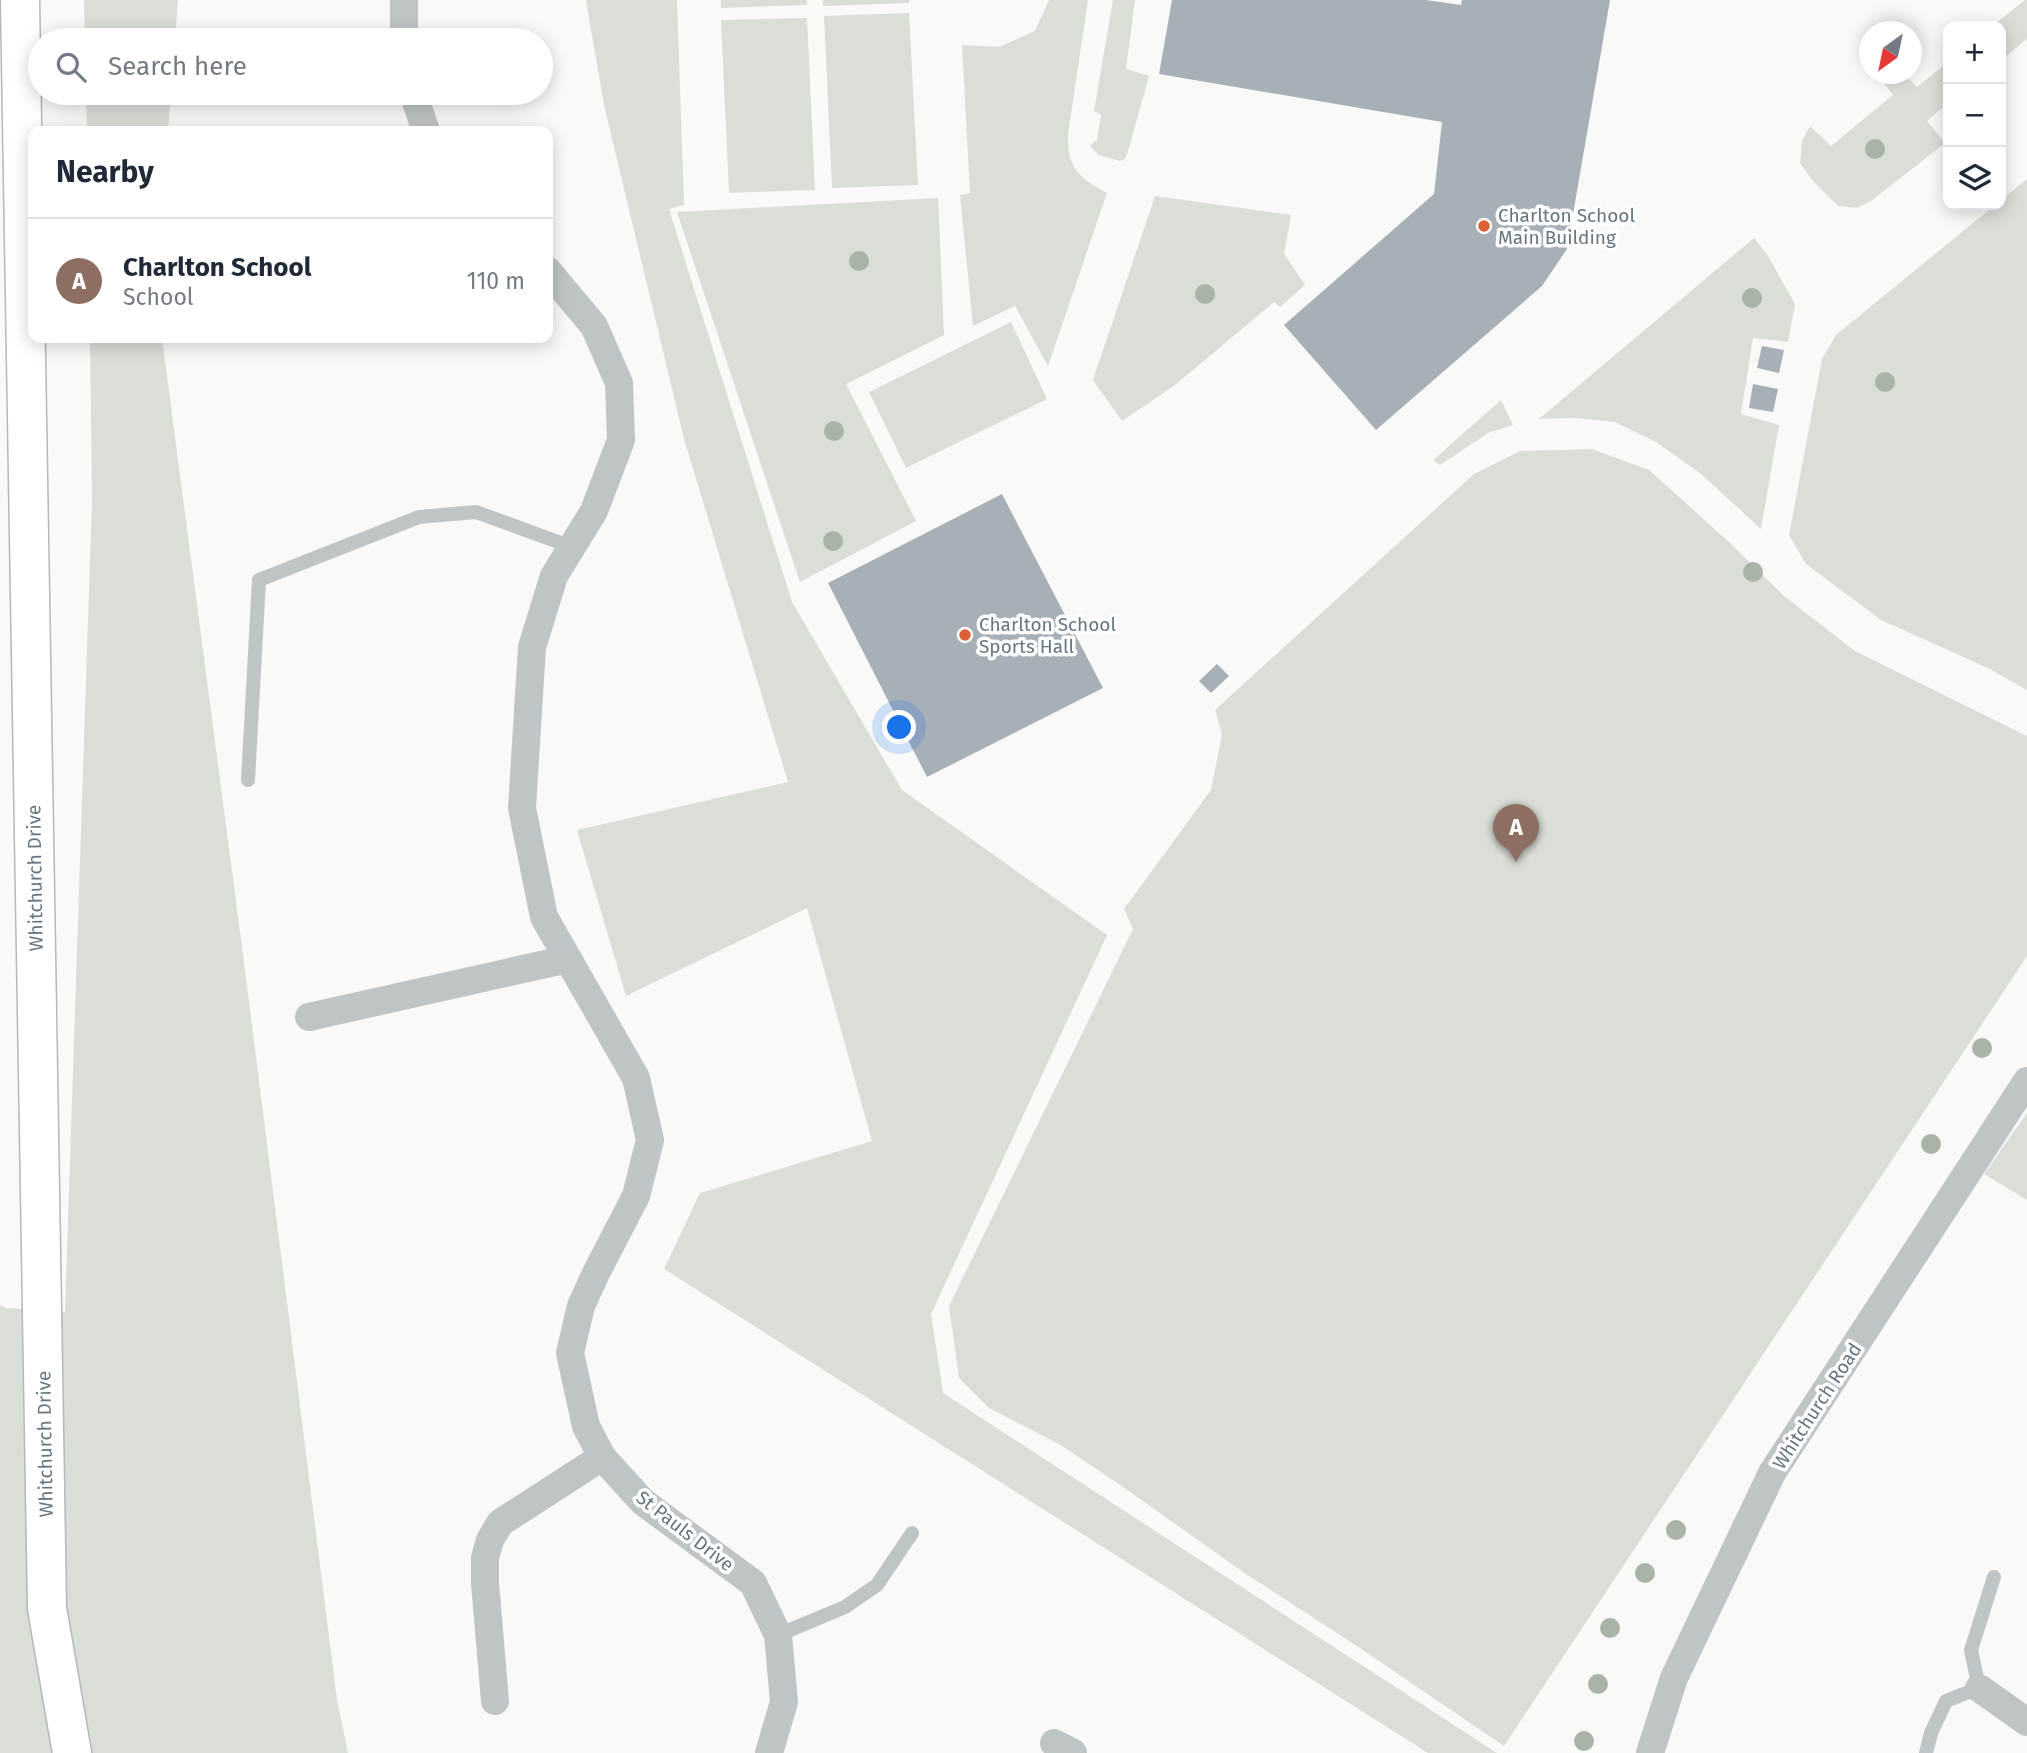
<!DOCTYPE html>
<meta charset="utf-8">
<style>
:root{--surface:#fff;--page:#f2f2f3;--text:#1f2937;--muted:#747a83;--line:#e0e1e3;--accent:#dc5f35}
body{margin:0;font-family:"Fira Sans",sans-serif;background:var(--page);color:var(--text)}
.controls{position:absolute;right:21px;top:21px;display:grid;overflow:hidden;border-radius:14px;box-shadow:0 4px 18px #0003}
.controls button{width:63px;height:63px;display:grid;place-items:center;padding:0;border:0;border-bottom:2px solid var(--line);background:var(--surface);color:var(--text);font:35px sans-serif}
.compass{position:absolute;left:1859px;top:21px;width:63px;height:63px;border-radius:50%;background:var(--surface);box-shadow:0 4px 18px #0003;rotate:213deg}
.you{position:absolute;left:900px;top:728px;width:24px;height:24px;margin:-18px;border:5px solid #fff;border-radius:50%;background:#1a73e8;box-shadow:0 0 0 10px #1a73e833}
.badge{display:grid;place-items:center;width:46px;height:46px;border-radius:50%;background:var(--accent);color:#fff;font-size:23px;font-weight:700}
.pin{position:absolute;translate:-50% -58px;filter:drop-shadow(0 2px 4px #0008)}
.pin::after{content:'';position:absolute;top:37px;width:24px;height:21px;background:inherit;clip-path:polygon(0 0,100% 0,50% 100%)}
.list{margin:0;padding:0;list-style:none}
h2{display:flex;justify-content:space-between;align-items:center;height:91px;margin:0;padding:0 28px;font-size:30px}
h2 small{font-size:23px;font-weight:400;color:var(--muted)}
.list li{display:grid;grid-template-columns:46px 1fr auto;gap:21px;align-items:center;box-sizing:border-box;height:126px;padding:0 28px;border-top:2px solid var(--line)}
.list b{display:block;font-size:26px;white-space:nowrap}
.list p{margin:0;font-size:23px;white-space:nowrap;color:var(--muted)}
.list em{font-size:23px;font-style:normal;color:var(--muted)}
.icon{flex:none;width:38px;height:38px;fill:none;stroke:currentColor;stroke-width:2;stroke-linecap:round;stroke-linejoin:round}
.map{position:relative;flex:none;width:2027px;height:1753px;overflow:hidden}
.search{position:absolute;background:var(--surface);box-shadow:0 4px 18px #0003;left:28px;top:28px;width:525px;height:77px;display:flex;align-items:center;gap:18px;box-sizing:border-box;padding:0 24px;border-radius:38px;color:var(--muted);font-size:26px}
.panel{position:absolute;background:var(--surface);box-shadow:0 4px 18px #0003;left:28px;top:126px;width:525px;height:217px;border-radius:14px}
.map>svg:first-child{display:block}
</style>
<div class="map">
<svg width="2027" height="1753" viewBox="0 0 2027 1753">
<rect width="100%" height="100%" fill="#f9faf8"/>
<g fill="#d9ded7">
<polygon points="84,0 178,0 175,40 85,40"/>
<polygon points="586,0 677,0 684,205 669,209 792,602 902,790 1107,935 931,1314 943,1393 1497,1753 1428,1753 664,1269 700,1193 872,1141 807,908 626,996 577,830 788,782 684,439 604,105"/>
<polygon points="721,0 807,0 807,5 721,8"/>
<polygon points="823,0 909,0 909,3 823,6"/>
<path d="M1049,0H1088L1068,134C1067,169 1079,177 1107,193L1048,366L1015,306L973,326L960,195L970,193L962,45L999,47L1035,31Z"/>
<polygon points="1113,0 1135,0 1126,69 1149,76 1129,148 1125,159 1120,161 1099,155 1090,146 1097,140 1101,115 1094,111"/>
<polygon points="2025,0 2027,0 2027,39 2001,60 2001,26 1992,26"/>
<polygon points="909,13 918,185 832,188 824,16"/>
<polygon points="807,18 815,190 729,193 721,20"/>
<polygon points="1948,62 1948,103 1927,121 1945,143 1871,201 1857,208 1838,206 1812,180 1800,163 1802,141 1810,126 1831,146 1893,95 1877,74 1904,74 1917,87"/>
<polygon points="86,93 171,93 168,131 87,131"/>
<polygon points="2027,179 2027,690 1988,668 1881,620 1806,564 1789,535 1822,359 1836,335 1995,205 2001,205 2001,200"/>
<polygon points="1155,196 1291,215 1284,254 1305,285 1280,307 1274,302 1175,385 1122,421 1093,380"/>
<polygon points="938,198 944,335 846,384 916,521 800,582 677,212"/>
<polygon points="1754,238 1767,254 1795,304 1788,342 1753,338 1741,414 1779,425 1761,529 1700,473 1656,442 1615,422 1575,418 1539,419"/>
<polygon points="1011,322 1047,399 906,468 869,392"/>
<polygon points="90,338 162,338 248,993 337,1700 348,1753 0,1753 0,1305 6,1308 65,1312 92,501"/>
<polygon points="1501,400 1513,425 1488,433 1440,465 1433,460"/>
<polygon points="1592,449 1649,470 1729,542 1784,596 1855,651 2027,736 2027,956 1504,1746 1357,1646 1246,1574 1126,1489 1059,1444 989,1408 959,1378 949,1306 1133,929 1124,909 1211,790 1222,734 1215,710 1474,474 1520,451"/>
<polygon points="2027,1113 2027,1200 1984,1174"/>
</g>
<g fill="#a8b0b7">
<polygon points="1172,0 1426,0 1461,5 1462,0 1610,0 1567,249 1542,286 1376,430 1284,325 1434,194 1442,122 1159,74"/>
<polygon points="1762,346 1784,350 1779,373 1757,368"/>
<polygon points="1753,384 1778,389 1773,412 1749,408"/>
<polygon points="1002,494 1103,688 927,777 828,583"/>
<polygon points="1217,664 1229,676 1211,693 1199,681"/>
</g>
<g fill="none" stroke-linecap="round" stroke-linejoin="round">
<g stroke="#b3b8bc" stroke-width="41">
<polyline id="primary" points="20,0 47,1608 72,1753"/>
</g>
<g stroke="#bfc4c7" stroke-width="14">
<polyline points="248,780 259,580 419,517 476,512 572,547"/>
<polyline points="778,1635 845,1607 877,1585 912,1533"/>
<polyline points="1926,1753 1931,1733 1946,1701 1979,1688 1971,1650 1994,1577"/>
</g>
<g stroke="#bfc4c7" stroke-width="28">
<polyline points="404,40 404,0"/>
<polyline points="413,93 426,131"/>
<polyline points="548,271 594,326 619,383 621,440 594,511 554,576 532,647 522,808 544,917 636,1078 650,1140 636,1196 596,1273 581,1306 570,1353 586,1426 602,1457 643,1502 753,1583 778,1635 784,1702 769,1753"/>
<polyline points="309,1017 568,959"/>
<polyline points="1979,1688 2027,1722"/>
<polyline points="495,1701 485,1583 485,1558 490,1540 500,1523 602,1457"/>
<polyline points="1054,1743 1073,1753"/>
<polyline points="1650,1753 1674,1678 1772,1473 2027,1081"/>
</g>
<use href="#primary" stroke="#fff" stroke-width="38"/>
</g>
<g fill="#a9b3a7">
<circle cx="1875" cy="149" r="10"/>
<circle cx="859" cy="261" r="10"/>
<circle cx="1205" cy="294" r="10"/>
<circle cx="1752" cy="298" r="10"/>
<circle cx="1885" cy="382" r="10"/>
<circle cx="834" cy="431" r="10"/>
<circle cx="833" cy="541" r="10"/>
<circle cx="1753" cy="572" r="10"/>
<circle cx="1982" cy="1048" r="10"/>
<circle cx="1931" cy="1144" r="10"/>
<circle cx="1676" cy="1530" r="10"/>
<circle cx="1645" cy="1573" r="10"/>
<circle cx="1610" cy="1628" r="10"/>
<circle cx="1598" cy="1684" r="10"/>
<circle cx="1584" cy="1741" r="10"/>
</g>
<g fill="#dc5f35" stroke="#fff" stroke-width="2.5">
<circle cx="1484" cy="226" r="7"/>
<circle cx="965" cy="635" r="7"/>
</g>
<g text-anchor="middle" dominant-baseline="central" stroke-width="7" stroke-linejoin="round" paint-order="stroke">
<g font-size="19" fill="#667581" stroke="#fff" text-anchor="start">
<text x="1498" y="215">Charlton School<tspan x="1498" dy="22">Main Building</tspan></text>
<text x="979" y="624">Charlton School<tspan x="979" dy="22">Sports Hall</tspan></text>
</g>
<g font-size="19" fill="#667581" stroke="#fff">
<text transform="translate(35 878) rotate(-91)">Whitchurch Drive</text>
<text transform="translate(1817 1406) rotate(-57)">Whitchurch Road</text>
<text transform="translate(45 1444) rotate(-91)">Whitchurch Drive</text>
<text transform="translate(685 1531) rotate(38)">St Pauls Drive</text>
</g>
</g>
</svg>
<div class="controls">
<button>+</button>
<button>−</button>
<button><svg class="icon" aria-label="layers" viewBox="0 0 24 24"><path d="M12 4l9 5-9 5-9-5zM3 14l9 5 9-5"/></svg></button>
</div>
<svg class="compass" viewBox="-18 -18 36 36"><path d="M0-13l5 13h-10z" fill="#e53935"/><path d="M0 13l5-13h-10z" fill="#747a83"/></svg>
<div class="you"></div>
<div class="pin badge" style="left:1516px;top:862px;background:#8d6e63">A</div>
<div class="search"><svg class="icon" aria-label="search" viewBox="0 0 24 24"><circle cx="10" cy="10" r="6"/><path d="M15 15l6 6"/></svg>Search here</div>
<section class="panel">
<h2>Nearby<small></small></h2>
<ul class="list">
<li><span class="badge" style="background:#8d6e63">A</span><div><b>Charlton School</b><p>School</p></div><em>110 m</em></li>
</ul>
</section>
</div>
